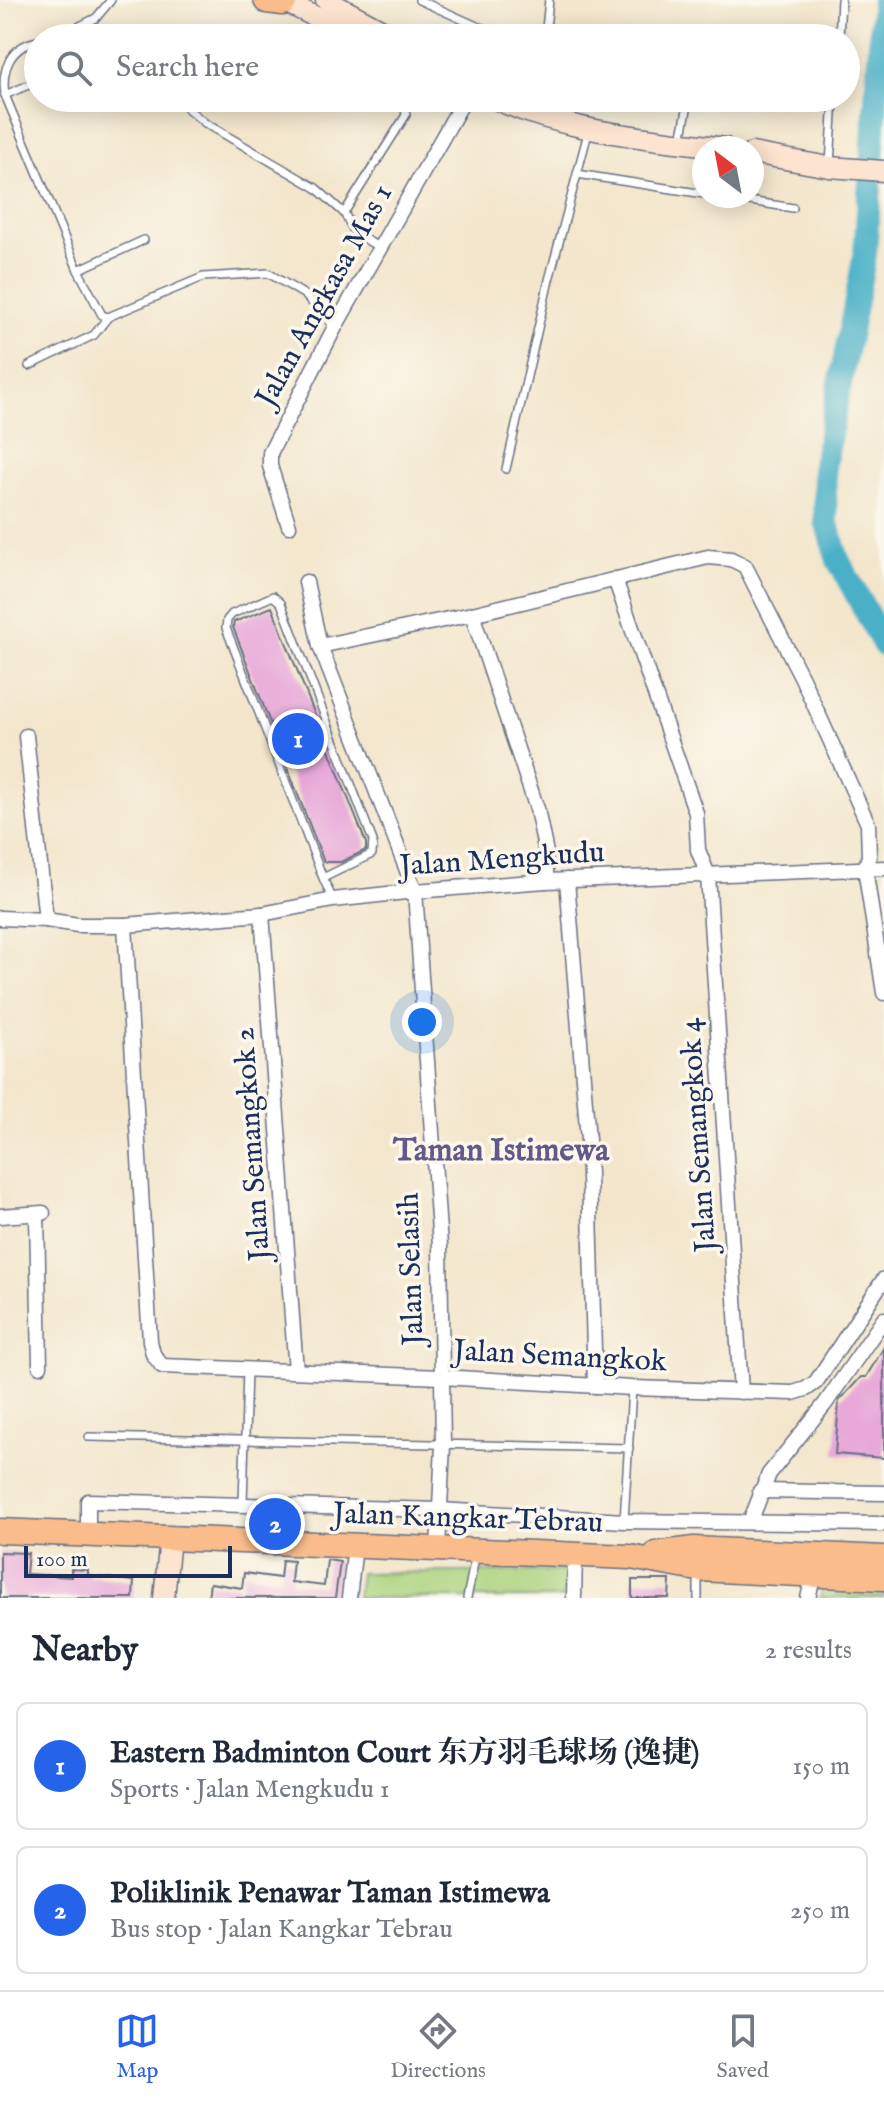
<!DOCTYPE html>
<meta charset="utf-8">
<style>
:root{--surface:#fff;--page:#f6f6f7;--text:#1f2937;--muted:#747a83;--line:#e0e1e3;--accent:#2563eb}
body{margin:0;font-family:"IM FELL English","Noto Serif SC",serif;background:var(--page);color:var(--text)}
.compass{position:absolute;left:692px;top:136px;width:72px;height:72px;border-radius:50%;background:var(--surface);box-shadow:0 4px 20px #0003;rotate:328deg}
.scale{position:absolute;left:24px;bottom:20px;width:208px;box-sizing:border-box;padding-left:8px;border:4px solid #1b2f5e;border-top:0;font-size:22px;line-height:28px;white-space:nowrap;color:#1b2f5e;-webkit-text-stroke:6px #fbf7ec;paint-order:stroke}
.you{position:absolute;left:422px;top:1022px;width:28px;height:28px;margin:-20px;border:6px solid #fff;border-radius:50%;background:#1a73e8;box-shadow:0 0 0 12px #1a73e833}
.badge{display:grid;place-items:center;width:52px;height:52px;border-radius:50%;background:var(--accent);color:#fff;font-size:26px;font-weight:700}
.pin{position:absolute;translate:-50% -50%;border:4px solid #fff;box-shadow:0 2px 8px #0006}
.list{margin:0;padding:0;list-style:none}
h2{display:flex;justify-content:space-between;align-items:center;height:104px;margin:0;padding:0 32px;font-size:34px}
h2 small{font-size:26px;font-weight:400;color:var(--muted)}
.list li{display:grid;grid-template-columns:52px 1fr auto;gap:24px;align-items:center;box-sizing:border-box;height:128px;margin:0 16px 16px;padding:0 16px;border:2px solid var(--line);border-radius:12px}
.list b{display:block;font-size:30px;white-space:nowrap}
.list p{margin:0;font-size:26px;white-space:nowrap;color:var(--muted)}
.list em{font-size:26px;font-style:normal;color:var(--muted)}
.icon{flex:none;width:44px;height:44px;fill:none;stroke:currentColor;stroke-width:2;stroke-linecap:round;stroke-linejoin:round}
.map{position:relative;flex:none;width:884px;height:1598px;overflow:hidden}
.search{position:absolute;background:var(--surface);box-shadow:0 4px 20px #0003;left:24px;right:24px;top:24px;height:88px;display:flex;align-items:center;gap:20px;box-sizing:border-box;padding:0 28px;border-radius:44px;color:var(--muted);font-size:30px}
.sheet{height:392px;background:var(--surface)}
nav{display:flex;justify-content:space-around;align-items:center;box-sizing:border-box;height:112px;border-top:2px solid var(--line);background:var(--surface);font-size:22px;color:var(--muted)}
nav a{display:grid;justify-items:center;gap:4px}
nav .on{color:var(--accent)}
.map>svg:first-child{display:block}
</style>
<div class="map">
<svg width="884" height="1598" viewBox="0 0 884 1598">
<rect width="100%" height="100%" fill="#fbf7ec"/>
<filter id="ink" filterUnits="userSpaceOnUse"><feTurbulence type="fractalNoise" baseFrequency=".0125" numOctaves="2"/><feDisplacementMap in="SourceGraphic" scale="16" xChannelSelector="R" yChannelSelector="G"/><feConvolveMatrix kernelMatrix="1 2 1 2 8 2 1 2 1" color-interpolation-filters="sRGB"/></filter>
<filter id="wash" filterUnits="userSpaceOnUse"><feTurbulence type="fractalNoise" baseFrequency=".006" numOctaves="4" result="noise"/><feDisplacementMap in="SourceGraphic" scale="32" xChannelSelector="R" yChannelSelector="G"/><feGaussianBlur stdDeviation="1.8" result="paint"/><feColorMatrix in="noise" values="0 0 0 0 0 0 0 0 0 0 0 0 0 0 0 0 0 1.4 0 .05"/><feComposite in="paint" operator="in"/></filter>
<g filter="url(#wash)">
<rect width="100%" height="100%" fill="#f3e6cc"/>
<g fill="#acd37e" stroke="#64816e" stroke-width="2">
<polygon points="566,1571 564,1598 357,1598 360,1573"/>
<polygon points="823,1587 884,1589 884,1598 820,1598"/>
</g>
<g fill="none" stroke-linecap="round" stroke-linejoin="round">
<polyline stroke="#48b0c7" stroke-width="24" points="883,0 865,254 824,466 826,521 838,560 884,645"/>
</g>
<g id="blocks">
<g fill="#e7a8d8">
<polygon points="272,607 366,843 366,850 341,862 324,862 233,627 234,622"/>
<polygon points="884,1347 884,1458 835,1454 839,1401 861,1377 866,1377"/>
<polygon points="0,1552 28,1553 26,1574 71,1577 71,1569 88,1570 88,1576 134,1581 133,1598 0,1598"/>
<polygon points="282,1560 293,1561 291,1582 324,1586 327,1560 340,1562 335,1598 208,1598 210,1583 242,1588 244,1573 280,1578"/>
<polygon points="632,1580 670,1580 669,1598 632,1598"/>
</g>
</g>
</g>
<g filter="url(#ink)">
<use href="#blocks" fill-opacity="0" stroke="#676f84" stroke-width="2"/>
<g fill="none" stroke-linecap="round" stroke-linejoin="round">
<g stroke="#676f84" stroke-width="10">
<g id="lane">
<polyline points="419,0 479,27 524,38"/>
<polyline points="56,38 96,18 111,0"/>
<polyline points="210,38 214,36 233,38"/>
<polyline points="545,38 549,0"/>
<polyline points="839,38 841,0"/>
<polyline points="38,81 5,95 78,270 102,315 108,317 203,277 268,273 305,295 335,327"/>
<path d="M5,95C1,70 10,46 38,41"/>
<polyline points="183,98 188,109 205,123 316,188 344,213 355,233 380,248"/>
<polyline points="538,113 539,98"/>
<polyline points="681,140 688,105 704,100 772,107"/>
<polyline points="830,165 834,98"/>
<polyline points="577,174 704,194"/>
<polyline points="718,196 793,208"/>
<polyline points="344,213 406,115 405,108 395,98"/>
<polyline points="78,270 144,240"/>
<polyline points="29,366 94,335 108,317"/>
<polyline points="506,469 549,280 589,129"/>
<polyline points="323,878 226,628 227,620 232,614 273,596 281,603 373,841 372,854 323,878 333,900"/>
<polyline points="89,1437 629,1448"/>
<polyline points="243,1503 247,1370"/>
<polyline points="624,1521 632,1388"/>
<polyline points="467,1598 476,1553"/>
<polyline points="698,1598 698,1572"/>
</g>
</g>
<g stroke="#676f84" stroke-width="17">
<g id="street">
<polyline points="289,526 270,466 270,453 335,327 465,98"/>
<polyline points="615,579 696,813 698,850 708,875 741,1392"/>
<polyline points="306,582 320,646 415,891 440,1246 443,1445 438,1549"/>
<polyline points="472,614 537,809 546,853 546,881"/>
<polyline points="320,646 472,614 708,557 731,559 745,566 802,678 868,824 869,857 865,868 884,993"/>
<polyline points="26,736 46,920"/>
<polyline points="567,880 588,1140 595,1386"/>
<polyline points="262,914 296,1371"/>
<polyline points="0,918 46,920 78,925 125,925 262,914 333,900 415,891 546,881 884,868"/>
<polyline points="125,925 150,1341 153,1354 162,1366 441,1377 632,1388 793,1393 806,1389 816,1382 884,1279"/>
<polyline points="37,1214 40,1366"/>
<polyline points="0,1216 43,1213"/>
<polyline points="760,1491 884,1493"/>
<polyline points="750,1522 769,1474 825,1404 884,1319"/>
<polyline points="88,1535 88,1501 440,1510 624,1521 884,1524"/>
<polyline points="349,1598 355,1546"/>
<polyline points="574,1598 575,1555"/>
<polyline points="808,1598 814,1574"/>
</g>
</g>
<g stroke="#676f84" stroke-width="23">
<g id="secondary">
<polyline points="281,0 359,38"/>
<polyline points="326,0 397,38"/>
<path d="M493,98C564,132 648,138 725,148"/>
<polyline points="752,153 829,167 884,171"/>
<polyline points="164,1598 170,1538"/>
</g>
</g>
<g stroke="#676f84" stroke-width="27">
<g id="primary">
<polyline points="0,1531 630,1557 698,1569 884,1578"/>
<polyline points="656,1554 694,1549 884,1558"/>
</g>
</g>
<g stroke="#676f84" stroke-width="29">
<polyline id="highway" points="267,0 283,2"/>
</g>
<use href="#lane" stroke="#fff" stroke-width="7"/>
<use href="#street" stroke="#fff" stroke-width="14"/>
<use href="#secondary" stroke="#fde4d0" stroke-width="20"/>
<use href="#primary" stroke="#f9bc8a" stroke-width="24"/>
<use href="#highway" stroke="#f9bc8a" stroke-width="26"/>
</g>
</g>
<g text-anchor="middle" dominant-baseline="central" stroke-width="7" stroke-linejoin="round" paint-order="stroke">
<g font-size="30" fill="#1b2f5e" stroke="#fbf7ec">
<text transform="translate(325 296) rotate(-61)">Jalan Angkasa Mas 1</text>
<text transform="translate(502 860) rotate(-4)">Jalan Mengkudu</text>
<text transform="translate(699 1135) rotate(-94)">Jalan Semangkok 4</text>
<text transform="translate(253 1144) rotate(-94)">Jalan Semangkok 2</text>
<text transform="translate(412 1269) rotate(-92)">Jalan Selasih</text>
<text transform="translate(560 1357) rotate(3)">Jalan Semangkok</text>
<text transform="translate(468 1519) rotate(2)">Jalan Kangkar Tebrau</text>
</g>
<g font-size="32" font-weight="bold" fill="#625989" stroke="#fbf7ec">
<text x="501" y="1151">Taman Istimewa</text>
</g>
</g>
</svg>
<svg class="compass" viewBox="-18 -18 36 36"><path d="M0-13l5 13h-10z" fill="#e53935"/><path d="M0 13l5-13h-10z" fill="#747a83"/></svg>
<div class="scale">100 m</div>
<div class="you"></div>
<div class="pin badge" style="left:298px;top:739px">1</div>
<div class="pin badge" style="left:275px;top:1524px">2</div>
<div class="search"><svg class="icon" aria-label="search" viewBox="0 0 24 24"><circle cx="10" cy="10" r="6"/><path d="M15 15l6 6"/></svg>Search here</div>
</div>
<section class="sheet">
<h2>Nearby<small>2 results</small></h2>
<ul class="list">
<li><span class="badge">1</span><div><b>Eastern Badminton Court 东方羽毛球场 (逸捷)</b><p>Sports · Jalan Mengkudu 1</p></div><em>150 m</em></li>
<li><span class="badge">2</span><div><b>Poliklinik Penawar Taman Istimewa</b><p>Bus stop · Jalan Kangkar Tebrau</p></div><em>250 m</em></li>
</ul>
</section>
<nav>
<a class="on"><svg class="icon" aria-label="map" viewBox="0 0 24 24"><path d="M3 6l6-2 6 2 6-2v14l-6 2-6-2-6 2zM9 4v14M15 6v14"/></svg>Map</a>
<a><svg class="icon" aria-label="directions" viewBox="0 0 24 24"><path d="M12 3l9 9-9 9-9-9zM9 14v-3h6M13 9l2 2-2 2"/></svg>Directions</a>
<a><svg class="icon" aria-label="saved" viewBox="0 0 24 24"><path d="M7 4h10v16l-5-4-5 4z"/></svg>Saved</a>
</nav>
